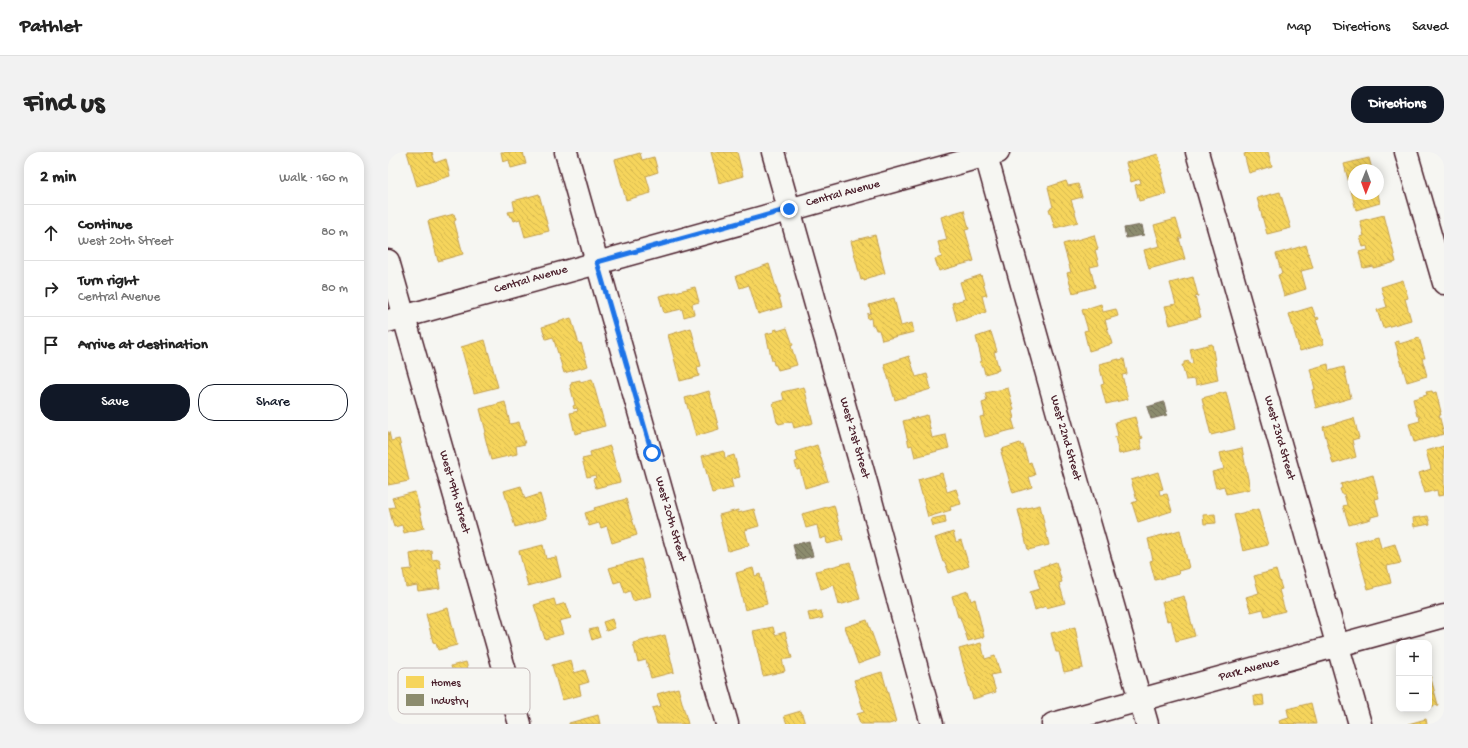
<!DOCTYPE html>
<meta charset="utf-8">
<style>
:root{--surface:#fff;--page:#f2f2f2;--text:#222;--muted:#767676;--line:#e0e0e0;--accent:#111827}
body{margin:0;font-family:"Gochi Hand",sans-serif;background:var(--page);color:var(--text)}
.controls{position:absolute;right:12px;bottom:12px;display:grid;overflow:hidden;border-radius:8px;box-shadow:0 2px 10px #0003}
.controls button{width:36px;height:36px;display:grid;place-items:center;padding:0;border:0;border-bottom:1px solid var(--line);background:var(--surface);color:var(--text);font:20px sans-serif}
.compass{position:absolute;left:960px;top:12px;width:36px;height:36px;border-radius:50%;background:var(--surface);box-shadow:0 2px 10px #0003;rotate:181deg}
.stop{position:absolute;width:12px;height:12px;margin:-9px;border:3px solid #1a73e8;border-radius:50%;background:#fff}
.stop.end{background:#1a73e8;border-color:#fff;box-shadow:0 1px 4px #0008}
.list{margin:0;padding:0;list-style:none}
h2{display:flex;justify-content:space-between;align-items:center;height:52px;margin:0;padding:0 16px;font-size:17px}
h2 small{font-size:13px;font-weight:400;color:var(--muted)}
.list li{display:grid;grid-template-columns:26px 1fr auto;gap:12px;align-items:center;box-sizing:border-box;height:56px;padding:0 16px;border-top:1px solid var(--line)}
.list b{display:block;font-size:15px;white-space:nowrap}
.list p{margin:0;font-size:13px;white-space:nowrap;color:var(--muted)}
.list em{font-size:13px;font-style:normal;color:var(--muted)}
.actions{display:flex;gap:8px;padding:12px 16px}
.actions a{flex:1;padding:9px 0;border:1px solid var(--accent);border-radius:16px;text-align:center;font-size:14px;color:var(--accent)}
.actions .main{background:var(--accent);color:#fff}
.icon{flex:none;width:22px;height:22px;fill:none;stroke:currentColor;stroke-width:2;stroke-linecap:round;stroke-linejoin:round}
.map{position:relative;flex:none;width:1056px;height:572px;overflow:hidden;border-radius:16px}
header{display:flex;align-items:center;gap:24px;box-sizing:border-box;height:56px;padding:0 20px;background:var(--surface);border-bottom:1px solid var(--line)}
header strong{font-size:19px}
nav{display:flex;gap:22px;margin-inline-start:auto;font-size:14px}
.intro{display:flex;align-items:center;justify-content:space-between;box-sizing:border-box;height:96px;padding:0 24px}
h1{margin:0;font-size:28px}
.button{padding:10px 18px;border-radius:16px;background:var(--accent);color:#fff;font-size:14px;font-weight:700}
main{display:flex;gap:24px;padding:0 24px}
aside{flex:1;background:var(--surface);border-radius:16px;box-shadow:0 2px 10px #0003}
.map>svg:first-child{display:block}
</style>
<header>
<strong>Pathlet</strong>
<nav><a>Map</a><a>Directions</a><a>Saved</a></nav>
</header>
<div class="intro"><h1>Find us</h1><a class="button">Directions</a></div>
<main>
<aside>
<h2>2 min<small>Walk · 160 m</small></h2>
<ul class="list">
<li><svg class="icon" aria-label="ahead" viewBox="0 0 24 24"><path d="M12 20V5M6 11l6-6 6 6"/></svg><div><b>Continue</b><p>West 20th Street</p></div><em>80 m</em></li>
<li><svg class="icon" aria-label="right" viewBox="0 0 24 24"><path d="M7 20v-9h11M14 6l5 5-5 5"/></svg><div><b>Turn right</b><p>Central Avenue</p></div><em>80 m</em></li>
<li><svg class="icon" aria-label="arrive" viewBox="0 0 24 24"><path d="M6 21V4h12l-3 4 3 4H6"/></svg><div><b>Arrive at destination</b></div></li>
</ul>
<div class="actions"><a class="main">Save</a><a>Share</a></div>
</aside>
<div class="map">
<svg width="1056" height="572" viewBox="0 0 1056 572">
<defs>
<pattern id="homes-back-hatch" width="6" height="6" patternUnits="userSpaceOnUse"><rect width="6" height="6" fill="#f6d55c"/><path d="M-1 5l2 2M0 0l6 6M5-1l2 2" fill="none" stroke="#d4b650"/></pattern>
<pattern id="industry-back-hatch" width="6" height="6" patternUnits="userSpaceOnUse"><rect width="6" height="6" fill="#8c8c6e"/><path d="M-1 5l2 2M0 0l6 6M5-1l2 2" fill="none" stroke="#74725b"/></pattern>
</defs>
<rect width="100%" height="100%" fill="#f6f6f2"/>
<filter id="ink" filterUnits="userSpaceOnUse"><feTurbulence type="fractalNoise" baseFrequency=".025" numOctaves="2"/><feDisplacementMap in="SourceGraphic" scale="8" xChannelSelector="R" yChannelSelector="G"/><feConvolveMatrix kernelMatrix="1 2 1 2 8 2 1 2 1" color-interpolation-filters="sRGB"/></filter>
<g filter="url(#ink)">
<g fill="url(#homes-back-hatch)" stroke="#c29e4d">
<polygon points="19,0 44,0 47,11 58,7 62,24 29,34"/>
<polygon points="113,0 135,0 138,12 123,16 121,8 115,10"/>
<polygon points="323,0 349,0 355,24 331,31"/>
<polygon points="857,0 880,0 884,14 861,21 856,2 858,2"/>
<polygon points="252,1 254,8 266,5 270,20 258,24 263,41 238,48 227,8"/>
<polygon points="770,2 775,21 773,21 778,42 751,49 747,33 753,31 752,27 743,30 738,11"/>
<polygon points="981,6 984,18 966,18 966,42 990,42 992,51 968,58 956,12"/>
<polygon points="678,29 680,34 690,32 694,45 683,48 690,70 667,76 661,57 665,55 660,35"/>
<polygon points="892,40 903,76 879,82 869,46"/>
<polygon points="151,42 161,79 137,85 132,67 126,69 124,64 122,65 120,60 127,59 125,49"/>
<polygon points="576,58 581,77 577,78 586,109 551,119 547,107 554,105 550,90 559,88 553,65"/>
<polygon points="66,62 68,68 66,69 75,102 50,109 40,69"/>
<polygon points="996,63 1008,110 985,116 985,114 975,116 971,100 980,98 979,94 975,95 972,85 976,84 972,69"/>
<polygon points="788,67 794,86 791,86 797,107 761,117 756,98 772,94 766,73"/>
<polygon points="487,83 497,121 479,126 479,128 476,129 476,127 473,128 463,89"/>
<polygon points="706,83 710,97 707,98 711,113 702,115 707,135 685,141 679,121 683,120 675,92"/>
<polygon points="918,93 925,116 913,119 918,137 896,144 890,123 894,122 888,102"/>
<polygon points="381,112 394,155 370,162 361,133 352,136 348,124 358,121 358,120"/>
<polygon points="593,123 599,143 594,144 598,160 569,169 564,151 577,147 572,130"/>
<polygon points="805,125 810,144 807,145 813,165 782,173 777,154 788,152 782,131"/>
<polygon points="1015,128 1020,146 1017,147 1023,168 995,176 989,158 999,155 993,135"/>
<polygon points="307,135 311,150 304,152 306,162 296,165 294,157 276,161 271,144"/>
<polygon points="506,146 513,174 524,171 526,180 494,188 491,178 488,178 486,173 484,174 483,166 480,167 479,162 483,161 481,153"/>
<polygon points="713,152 715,160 728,157 730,164 717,168 724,192 701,199 696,179 700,178 694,158"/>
<polygon points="924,155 928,166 930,165 931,167 928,168 936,192 912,199 901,162"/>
<polygon points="183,166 191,192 193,191 200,214 176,221 165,185 158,187 154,175"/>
<polygon points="303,176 313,214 309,215 311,224 292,229 280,183"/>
<polygon points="399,176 405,193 403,194 409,213 390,218 388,213 386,213 385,208 384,209 378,182 386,180 386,178 389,177 389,179"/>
<polygon points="603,180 609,199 606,200 611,218 597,222 595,214 593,214 592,210 594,209 588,185"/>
<polygon points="1031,186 1037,206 1034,206 1039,224 1019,230 1007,190 1011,189 1011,192"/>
<polygon points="97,188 110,235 86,241 73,195"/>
<polygon points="824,192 830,228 808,233 807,227 798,228 794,213 796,213 796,210 801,209 801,212 805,211 802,197"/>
<polygon points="521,204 528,225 539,222 543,237 507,248 496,212"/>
<polygon points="731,207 731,208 736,207 739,222 734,223 740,247 718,252 713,233 716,232 711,212"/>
<polygon points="940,212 941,219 956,215 963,246 928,256 924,238 927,237 922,217"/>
<polygon points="204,227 217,274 187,282 182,261 190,259 189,256 186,257 185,254 187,253 182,233 184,232 183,230 192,228 192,230"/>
<polygon points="416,235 425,271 406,276 404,269 391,272 389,270 385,252 386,251 396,248 394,240"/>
<polygon points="620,236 626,258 624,259 626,266 624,267 627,277 597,285 592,265 597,264 594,251 599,249 597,241"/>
<polygon points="321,239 331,277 308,284 297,246"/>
<polygon points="1044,239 1045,241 1048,240 1053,260 1052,260 1053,263 1051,263 1056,282 1026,290 1021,272 1032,269 1031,264 1029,264 1025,247 1039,243 1038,240"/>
<polygon points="838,240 847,277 823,283 814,246"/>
<polygon points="117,250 122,272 131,270 137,292 128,294 129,302 103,308 96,281 98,280 92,257"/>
<polygon points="539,263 544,286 558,283 561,296 527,305 524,293 521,294 515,269"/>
<polygon points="747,265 752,285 754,284 755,286 752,287 754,297 731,302 727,285 730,284 727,270"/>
<polygon points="966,266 971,286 964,288 968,305 945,312 935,275"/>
<polygon points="0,280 1,280 3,289 11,287 21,329 0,333"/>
<polygon points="632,291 633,294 635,293 640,311 643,310 647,323 641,325 644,335 625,341 613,300 615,300 614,297"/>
<polygon points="429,293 440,329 417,336 412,317 409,318 407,310 410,309 407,300"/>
<polygon points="222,294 232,330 208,336 205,327 208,326 207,323 199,325 194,307 203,305 202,300"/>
<polygon points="1056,294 1056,343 1050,344 1049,338 1037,341 1031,321 1043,317 1038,299"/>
<polygon points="854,296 862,337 838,342 836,334 828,336 824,320 836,317 832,301"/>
<polygon points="336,299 337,306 346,303 352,325 343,327 345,336 324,341 314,304"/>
<polygon points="770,320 775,337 771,338 772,343 779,342 784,359 750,370 744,351 749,349 743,328"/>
<polygon points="554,321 559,340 568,337 573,352 562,355 563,358 540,365 530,328"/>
<polygon points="985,323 991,346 987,347 991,363 983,365 983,367 961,373 955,354 959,353 956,342 954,342 952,337 954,336 953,332"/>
<polygon points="133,334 137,347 152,342 159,366 127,375 116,339"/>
<polygon points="27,340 36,376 16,381 14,373 6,375 1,356 7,355 4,346"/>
<polygon points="238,347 249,383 224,391 219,374 213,376 211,371 201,374 197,361 207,358 206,356"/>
<polygon points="446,353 455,388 439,392 438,385 432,387 429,373 418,376 414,362"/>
<polygon points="652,353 661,393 640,398 630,358"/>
<polygon points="366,357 371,374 357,378 361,393 340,399 331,363 350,358 350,361"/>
<polygon points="870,357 880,393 855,399 846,363"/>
<polygon points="827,362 828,371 816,372 815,363"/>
<polygon points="557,364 558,371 545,374 543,367"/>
<polygon points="1040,364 1042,372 1026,375 1025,366"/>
<polygon points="792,378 801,416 790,419 791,422 767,428 762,409 765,408 760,387"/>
<polygon points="565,380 568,390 573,388 581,414 561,421 557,410 555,410 547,386"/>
<polygon points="990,384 993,396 1007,392 1013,411 999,414 1003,431 980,437 967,390"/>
<polygon points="155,393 158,407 168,405 173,425 140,434 131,399"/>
<polygon points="43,398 44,408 51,407 53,416 49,417 52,436 30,439 29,433 18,435 15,418 24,417 22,402"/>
<polygon points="253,407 263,444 245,449 242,439 237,441 233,429 226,431 221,416"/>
<polygon points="462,410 472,447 451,453 446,433 433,437 428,419"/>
<polygon points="668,410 674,430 671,431 677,451 658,456 658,454 647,458 642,440 652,437 646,417"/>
<polygon points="365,416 367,424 372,422 379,452 357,458 348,421"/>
<polygon points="888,418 894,437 891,438 897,459 877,464 875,457 863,460 858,445 871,441 866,424"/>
<polygon points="580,439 583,449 587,447 596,485 580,489 572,465 570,465 564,444"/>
<polygon points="796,444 807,484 788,489 783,468 779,469 774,450"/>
<polygon points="166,447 168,454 178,451 183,466 171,469 175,482 157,487 146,453"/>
<polygon points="60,456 69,493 50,498 48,491 45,490 38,462"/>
<polygon points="433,459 435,466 422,469 420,461"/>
<polygon points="224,467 227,476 218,479 215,470"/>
<polygon points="479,468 492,504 470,512 457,475"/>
<polygon points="385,475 387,483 397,480 404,506 394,508 397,519 375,524 365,479"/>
<polygon points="687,475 695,516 676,520 671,500 668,500 663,481"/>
<polygon points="209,476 212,485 204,488 201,478"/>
<polygon points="277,483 286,520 263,526 258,508 250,510 245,491"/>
<polygon points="593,491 597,507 607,504 612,521 603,523 608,540 585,547 571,497"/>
<polygon points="183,508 186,521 197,518 201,530 191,533 193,543 174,548 164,513"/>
<polygon points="78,510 88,545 83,546 85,554 68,558 66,551 60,553 52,525 65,521 63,514"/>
<polygon points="1041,519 1050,553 1041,555"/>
<polygon points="494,520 508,570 501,572 472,572 469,562 476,560 466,528"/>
<polygon points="290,536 300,572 269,572 264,556 273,554 269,542"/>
<polygon points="875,543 876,553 867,554 866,544"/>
<polygon points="923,551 928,572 892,572 891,569 901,566 899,557"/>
<polygon points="413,559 417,572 399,572 396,564"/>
<polygon points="210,563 212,572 181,572 181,571"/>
<polygon points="1038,567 1039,572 1020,572"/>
</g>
<g fill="url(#industry-back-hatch)" stroke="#786b5a">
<polygon points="754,73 756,83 738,86 736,76"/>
<polygon points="776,250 779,263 763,267 759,255"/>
<polygon points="421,389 425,404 409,408 405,393"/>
</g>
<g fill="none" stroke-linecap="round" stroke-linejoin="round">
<g stroke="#4a1f2b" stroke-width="25">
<g id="minor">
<polyline points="178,0 339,572"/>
<polyline points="385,0 479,334 544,572"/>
<polyline points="597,0 678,290 759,572"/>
<polyline points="809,0 972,572"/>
<polyline points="1018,0 1056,131"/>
<polyline points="0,109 132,572"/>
<polyline points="0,169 610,0"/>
<polyline points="665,572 1056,464"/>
</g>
</g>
<use href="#minor" stroke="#f6f6f2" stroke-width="22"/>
</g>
</g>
<g fill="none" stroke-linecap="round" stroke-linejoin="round" filter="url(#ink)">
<polyline stroke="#1a73e8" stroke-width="5" points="264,301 209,110 401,57"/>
</g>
<g text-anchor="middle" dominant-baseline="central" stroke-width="4" stroke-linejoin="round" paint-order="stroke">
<g font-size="12" fill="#4a1f2b" stroke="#f6f6f2">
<text transform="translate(455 42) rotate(-15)">Central Avenue</text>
<text transform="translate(143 128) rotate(-16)">Central Avenue</text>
<text transform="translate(466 286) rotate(74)">West 21st Street</text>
<text transform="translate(677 286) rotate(74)">West 22nd Street</text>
<text transform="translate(891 286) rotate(74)">West 23rd Street</text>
<text transform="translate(66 340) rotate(74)">West 19th Street</text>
<text transform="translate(282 367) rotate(74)">West 20th Street</text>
<text transform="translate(861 518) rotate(-15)">Park Avenue</text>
</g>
</g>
<rect x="10" y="516" width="132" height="46" rx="6" fill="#f6f6f2" stroke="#c2b6b6" stroke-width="1"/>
<rect x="18" y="524" width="18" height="12" fill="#f6d55c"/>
<rect x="18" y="542" width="18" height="12" fill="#8c8c6e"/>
<g font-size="11" fill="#4a1f2b">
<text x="43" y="534">Homes</text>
<text x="43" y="552">Industry</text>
</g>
</svg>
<div class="controls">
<button>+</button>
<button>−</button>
</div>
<svg class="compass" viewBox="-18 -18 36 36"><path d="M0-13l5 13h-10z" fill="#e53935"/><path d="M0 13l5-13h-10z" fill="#767676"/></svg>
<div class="stop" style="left:264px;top:301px"></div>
<div class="stop end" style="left:401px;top:57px"></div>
</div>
</main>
